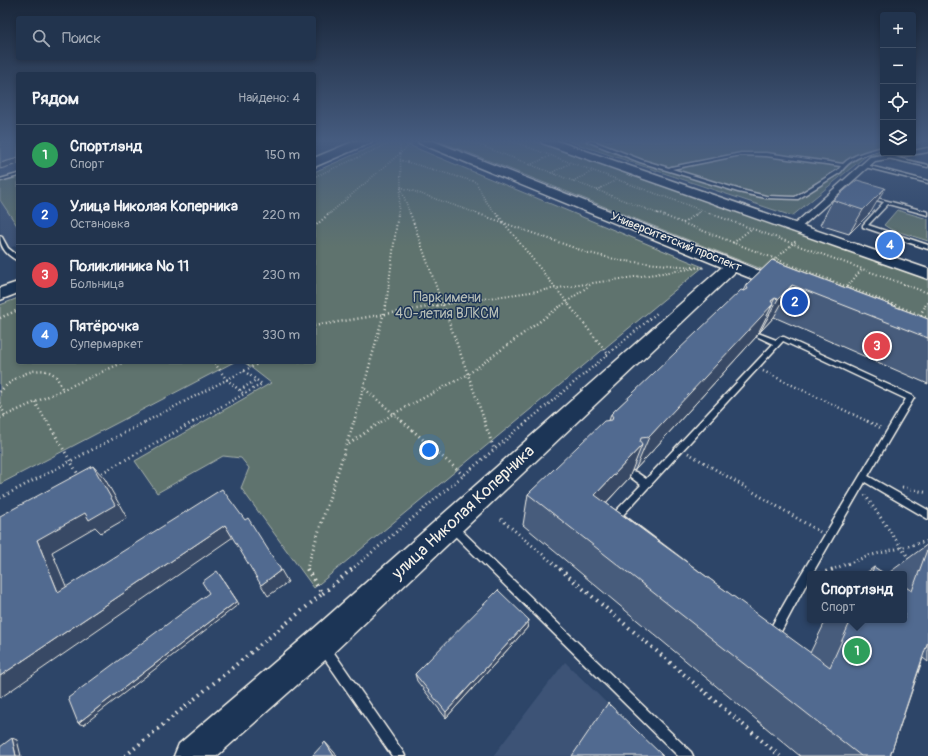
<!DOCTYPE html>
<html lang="ru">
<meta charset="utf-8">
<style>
:root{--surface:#22344e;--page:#2e3f58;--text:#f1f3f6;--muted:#a2aab6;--line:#3f4f66;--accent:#e69b98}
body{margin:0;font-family:Pangolin,sans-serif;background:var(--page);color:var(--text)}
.controls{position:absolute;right:12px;top:12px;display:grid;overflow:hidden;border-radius:4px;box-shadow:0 2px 6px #0003}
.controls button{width:36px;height:36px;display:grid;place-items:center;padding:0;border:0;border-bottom:1px solid var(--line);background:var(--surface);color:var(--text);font:20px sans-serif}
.you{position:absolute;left:429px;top:450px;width:14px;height:14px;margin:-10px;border:3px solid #fff;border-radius:50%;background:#1a73e8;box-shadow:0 0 0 6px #1a73e833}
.badge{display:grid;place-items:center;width:26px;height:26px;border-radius:50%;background:var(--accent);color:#fff;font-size:13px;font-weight:700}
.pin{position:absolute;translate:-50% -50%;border:2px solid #fff;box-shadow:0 1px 4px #0006}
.popup{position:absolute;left:807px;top:571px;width:100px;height:52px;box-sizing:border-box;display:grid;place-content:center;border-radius:4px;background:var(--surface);filter:drop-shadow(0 1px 3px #0005);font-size:13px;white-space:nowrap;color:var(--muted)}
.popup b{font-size:15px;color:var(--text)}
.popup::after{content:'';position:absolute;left:50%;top:100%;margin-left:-8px;border:8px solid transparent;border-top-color:var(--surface)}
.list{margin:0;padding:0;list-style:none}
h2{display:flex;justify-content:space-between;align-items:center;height:52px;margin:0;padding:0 16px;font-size:17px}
h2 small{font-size:13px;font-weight:400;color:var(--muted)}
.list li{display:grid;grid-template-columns:26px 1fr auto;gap:12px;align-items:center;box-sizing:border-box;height:60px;padding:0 16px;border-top:1px solid var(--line)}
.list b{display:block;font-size:15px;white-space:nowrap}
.list p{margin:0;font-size:13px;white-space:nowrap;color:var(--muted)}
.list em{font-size:13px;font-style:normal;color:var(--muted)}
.icon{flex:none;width:22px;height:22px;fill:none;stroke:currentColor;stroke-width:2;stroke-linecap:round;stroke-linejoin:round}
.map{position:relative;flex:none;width:928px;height:756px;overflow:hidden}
.search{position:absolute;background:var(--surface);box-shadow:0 2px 6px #0003;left:16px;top:16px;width:300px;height:44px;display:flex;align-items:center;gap:10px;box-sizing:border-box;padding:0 14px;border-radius:4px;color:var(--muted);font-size:15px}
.panel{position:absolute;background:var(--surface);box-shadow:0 2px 6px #0003;left:16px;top:72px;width:300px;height:292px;border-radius:4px}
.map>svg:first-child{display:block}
</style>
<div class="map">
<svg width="928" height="756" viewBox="0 0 928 756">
<rect width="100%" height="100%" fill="#2d4568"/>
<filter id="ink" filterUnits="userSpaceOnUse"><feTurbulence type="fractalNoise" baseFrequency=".025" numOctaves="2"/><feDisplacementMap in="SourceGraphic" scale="8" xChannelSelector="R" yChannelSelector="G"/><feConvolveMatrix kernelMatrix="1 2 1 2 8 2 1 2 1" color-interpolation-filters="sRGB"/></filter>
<g filter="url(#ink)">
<g fill="#3c5376">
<polygon points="0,141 18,141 18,245 0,251"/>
<polygon points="565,662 660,756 493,756"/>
</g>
<g fill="#5e736e" stroke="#a9b2ab">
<polygon points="385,141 399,141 703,267 314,588 241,488 249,468 241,458 223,456 157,493 135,461 271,383 244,362 314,362 314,172"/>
<polygon points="439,141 534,141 928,279 928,335"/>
<polygon points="568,141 883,141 883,153 866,156 792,216"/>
<polygon points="18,176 18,227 0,200 0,182"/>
<polygon points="897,210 928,219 928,241 890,229 884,225"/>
<polygon points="18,298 18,362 234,362 0,484 0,305"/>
</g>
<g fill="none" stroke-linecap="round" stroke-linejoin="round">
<g stroke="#f4f1e8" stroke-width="3">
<g id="lane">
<path d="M587,141H593L642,160L669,168L671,167L741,153H766L843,164C853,154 869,151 883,147V149C867,154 851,157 841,172L798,199L766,198L738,192L640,162ZM741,155L766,156L841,166L838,170L795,197L766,196L741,190L672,169Z"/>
<polygon points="913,141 919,141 913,143"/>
<polygon points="889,156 928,165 928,167 888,158 888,156"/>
<polygon points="866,165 928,181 928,183 865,167 865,165"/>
<polygon points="18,174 18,176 0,181 0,179"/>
<polygon points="869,196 928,212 928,215 888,204 868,225 928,245 928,249 863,227 863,225 884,202 869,198"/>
<path d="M0,236L2,237L8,248L18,256V261C8,256 0,248 0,236Z"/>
<path d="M758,333L776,340L780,337H784L913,396L914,398L868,476L928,510V519L865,482L812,574H810V577L777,639L773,640L769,639L614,519L613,516L614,513L641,485L629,476L628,474L629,472C635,469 641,476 646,479L773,344L756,336L755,335L756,334ZM783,341L906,399L799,578L771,627L623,515Z"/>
<polygon points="452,523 455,524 691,752 693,756 678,756 449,530 447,527 449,524"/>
<polygon points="324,643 328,644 403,752 405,756 392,756 320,652 319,648 320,644"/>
</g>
</g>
<g stroke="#f4f1e8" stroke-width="3">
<polygon id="street" points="928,148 928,152 875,161 798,230 792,230 790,228 870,157 896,153 913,153 913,151"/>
</g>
<g stroke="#f4f1e8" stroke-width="3">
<g id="secondary">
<polygon points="418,141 433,141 738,262 787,282 789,285 787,288 781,290 735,272 332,654 217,756 174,756 179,744 310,632 722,267 419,143"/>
<polygon points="541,141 557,141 928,269 928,279 542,143"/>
</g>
</g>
<g stroke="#f4f1e8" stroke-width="3">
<g id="primary">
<polygon points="355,141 372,141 370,143 314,167 314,158"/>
<polygon points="18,282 18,293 0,300 0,288"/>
</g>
</g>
<g stroke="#f4f1e8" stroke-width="1.5" stroke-dasharray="0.5 2" stroke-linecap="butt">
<polyline points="469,141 659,214"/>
<polyline points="511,141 712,214"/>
<polyline points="400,160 476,182 485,200 496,214"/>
<polyline points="530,165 550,156"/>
<polyline points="551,173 571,163"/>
<polyline points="314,177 395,141"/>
<polyline points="573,181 593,171"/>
<polyline points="401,187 479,214"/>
<polyline points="401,188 410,214"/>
<polyline points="597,190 617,180"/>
<polyline points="329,214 411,144 406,141"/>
<polyline points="398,214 401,187 400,141"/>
<polyline points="696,214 701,211"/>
</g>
<g stroke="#f4f1e8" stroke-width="2" stroke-dasharray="1 2.5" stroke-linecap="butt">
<polyline points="410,213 443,306"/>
<polyline points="476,213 589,253 623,261 704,268"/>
<polyline points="496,213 570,306"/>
<polyline points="657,213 897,306"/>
<polyline points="709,213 928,293"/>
<polyline points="683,223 698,213"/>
<polyline points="314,227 330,213"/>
<polyline points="733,243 751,229"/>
<polyline points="771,263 797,240"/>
<polyline points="847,287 862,269"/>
<polyline points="386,306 398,213"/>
<polyline points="433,306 697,268"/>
<polyline points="561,306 590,285"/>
<polyline points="925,306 928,302"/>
</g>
<g stroke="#f4f1e8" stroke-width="2.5" stroke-dasharray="1 3" stroke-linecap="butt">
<polyline points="443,305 485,422"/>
<polyline points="569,305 608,354"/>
<polyline points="895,305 928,318"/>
<polyline points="920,315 926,305"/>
<polyline points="0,318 18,310"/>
<polyline points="314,326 440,305"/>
<polyline points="244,371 262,384 244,394"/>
<polyline points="763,371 869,422"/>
<polyline points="365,389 403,422"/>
<polyline points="240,390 256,380"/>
<path d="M0,392C11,379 36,363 53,374C58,377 60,385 63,390"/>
<polyline points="35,402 47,422"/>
<polyline points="0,403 5,416"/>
<polyline points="0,418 124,362"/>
<polyline points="145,422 261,362"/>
<polyline points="193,422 244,394 226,379 214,362"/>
<polyline points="354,422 386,305"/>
<polyline points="381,422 393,414 467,375 562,305"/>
<polyline points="527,422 657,313"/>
</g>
<g stroke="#f4f1e8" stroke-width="3" stroke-dasharray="1 3.5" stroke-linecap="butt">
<polyline points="47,421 79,476"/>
<polyline points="402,421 463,475"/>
<polyline points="484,421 494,449"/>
<polyline points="867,421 881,428"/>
<polyline points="349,444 382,421"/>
<polyline points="688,453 820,532"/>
<polyline points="98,475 195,421"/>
<polyline points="902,487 928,493"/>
<polyline points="865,495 910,560"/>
<polyline points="0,498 147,421"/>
<polyline points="501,519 561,570"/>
<polyline points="308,570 307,568 354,421"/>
<polyline points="351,570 528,421"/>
<polyline points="831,570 868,556 928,541"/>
</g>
<g stroke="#f4f1e8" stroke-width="4" stroke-dasharray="1.5 4.5" stroke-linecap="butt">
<polyline points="307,569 322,594 352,569"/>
<polyline points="560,569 780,756"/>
<polyline points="820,574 834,569"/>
<polyline points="125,756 322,594"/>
</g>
<use href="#lane" fill="#1d3557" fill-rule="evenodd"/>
<use href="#street" fill="#1d3557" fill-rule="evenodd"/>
<use href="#secondary" fill="#1d3557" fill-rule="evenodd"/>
<use href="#primary" fill="#1d3557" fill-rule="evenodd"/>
</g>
<g fill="#465b7c" stroke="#f4f1e8">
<polygon points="833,200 871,212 849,234 820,225"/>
<polygon points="772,260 928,319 928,384 774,317 760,332 759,332 756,337 635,470 631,471 629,478 606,503 810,653 826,620 904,620 904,574 889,574 890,572 928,544 928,662 923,658 890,756 800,756 523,525 528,494 609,421 611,414 743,291 746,285"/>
<polygon points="874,567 885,574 865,574"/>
<polygon points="529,620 527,628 446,718 417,681 415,674"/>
</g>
<g fill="#394a65" stroke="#f4f1e8">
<polygon points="18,158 18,164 0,169 0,163"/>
<polygon points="885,188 871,212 849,234 863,210"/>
<polygon points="792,285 774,317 760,332 778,299"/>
<polygon points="775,298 770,308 773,304 756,337 635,470 649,437 771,301"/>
<polygon points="642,445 629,478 584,526 595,495"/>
<polygon points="93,466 105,479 127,518 101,533 95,527 52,552 73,603 58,592 37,540"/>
<polygon points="225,525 233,537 0,698 0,676"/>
<polygon points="281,570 288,582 268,596 261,585"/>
<polygon points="219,574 239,604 83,725 78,723 237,601"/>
<polygon points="529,620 527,628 446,718 446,712"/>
<polygon points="12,738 17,740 21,756 16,756"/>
<polygon points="325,742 334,752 337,756 334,756"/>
</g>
<g fill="#516a90" stroke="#f4f1e8">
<polygon points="0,141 18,141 18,158 0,163"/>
<polygon points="857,180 885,188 863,210 833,200"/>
<polygon points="772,260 928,319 928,338 792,285 778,299 775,298 771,301 773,304 649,437 641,438 640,442 642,445 595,495 830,667 851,620 904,620 904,586 912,591 928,547 928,641 890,756 861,756 528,494 604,421 612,420 613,417 611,414 741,290 744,291 748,289 746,285"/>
<polygon points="93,466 115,505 89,520 85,513 37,540 58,592 222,489 245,520 248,518 281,570 261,585 225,525 0,676 0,516"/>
<polygon points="874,567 885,574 871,574"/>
<polygon points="217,571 237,601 78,723 68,698 209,593 202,582"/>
<polygon points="498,590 529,620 446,712 415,674"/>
<polygon points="608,703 663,756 572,756"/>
<polygon points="12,738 16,756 0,756 0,747"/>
<polygon points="325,742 334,756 312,756"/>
</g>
</g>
<linearGradient id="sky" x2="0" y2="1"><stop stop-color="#192639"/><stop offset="0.57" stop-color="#465c80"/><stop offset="1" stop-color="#465c80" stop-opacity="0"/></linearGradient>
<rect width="928" height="247" fill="url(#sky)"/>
<g text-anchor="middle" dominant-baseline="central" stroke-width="3" stroke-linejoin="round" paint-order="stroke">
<g font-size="12" fill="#f4f1e8" stroke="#1d3557">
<text transform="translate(676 242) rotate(22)">Университетский проспект</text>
</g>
<g font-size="14" fill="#b8bfb7" stroke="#1d3557">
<text x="447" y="297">Парк имени<tspan x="447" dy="16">40-летия ВЛКСМ</tspan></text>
</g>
<g font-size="17" fill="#f4f1e8" stroke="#1d3557">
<text transform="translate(463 512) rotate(-43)">улица Николая Коперника</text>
</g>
</g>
</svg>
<div class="controls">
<button>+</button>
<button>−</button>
<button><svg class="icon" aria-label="locate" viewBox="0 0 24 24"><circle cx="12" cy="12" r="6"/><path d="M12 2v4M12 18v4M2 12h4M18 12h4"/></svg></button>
<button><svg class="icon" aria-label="layers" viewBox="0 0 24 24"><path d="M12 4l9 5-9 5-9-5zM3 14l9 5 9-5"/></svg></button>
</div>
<div class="you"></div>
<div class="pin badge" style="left:857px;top:651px;background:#2e9e5b">1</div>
<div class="popup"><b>Спортлэнд</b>Спорт</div>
<div class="pin badge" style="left:795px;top:302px;background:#1a4fb4">2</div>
<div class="pin badge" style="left:877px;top:346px;background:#e0444e">3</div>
<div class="pin badge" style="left:890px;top:245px;background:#3f7fe0">4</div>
<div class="search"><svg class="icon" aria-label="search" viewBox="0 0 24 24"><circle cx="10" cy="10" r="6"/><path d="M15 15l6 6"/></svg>Поиск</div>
<section class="panel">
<h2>Рядом<small>Найдено: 4</small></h2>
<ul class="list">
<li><span class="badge" style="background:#2e9e5b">1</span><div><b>Спортлэнд</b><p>Спорт</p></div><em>150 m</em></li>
<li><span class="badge" style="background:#1a4fb4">2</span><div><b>Улица Николая Коперника</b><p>Остановка</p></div><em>220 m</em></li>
<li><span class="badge" style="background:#e0444e">3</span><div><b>Поликлиника № 11</b><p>Больница</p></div><em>230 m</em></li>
<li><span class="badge" style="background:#3f7fe0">4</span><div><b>Пятёрочка</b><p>Супермаркет</p></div><em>330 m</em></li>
</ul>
</section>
</div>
